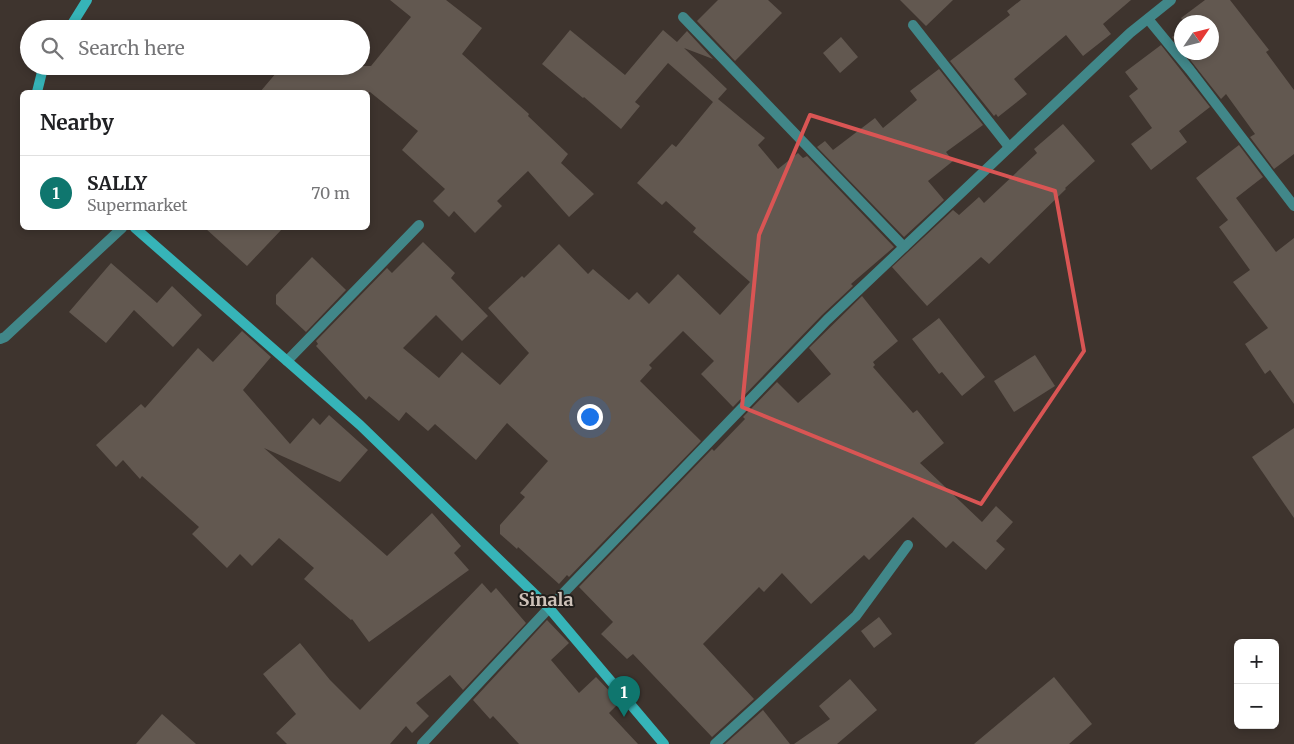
<!DOCTYPE html>
<meta charset="utf-8">
<style>
:root{--surface:#fff;--page:#f6f6f6;--text:#202124;--muted:#757577;--line:#e0e0e0;--accent:#0f766e}
body{margin:0;font-family:Merriweather,serif;background:var(--page);color:var(--text)}
.controls{position:absolute;right:15px;bottom:15px;display:grid;overflow:hidden;border-radius:8px;box-shadow:0 2px 8px #0003}
.controls button{width:45px;height:45px;display:grid;place-items:center;padding:0;border:0;border-bottom:1px solid var(--line);background:var(--surface);color:var(--text);font:25px sans-serif}
.compass{position:absolute;left:1174px;top:15px;width:45px;height:45px;border-radius:50%;background:var(--surface);box-shadow:0 2px 8px #0003;rotate:55deg}
.you{position:absolute;left:589px;top:416px;width:18px;height:18px;margin:-12px;border:4px solid #fff;border-radius:50%;background:#1a73e8;box-shadow:0 0 0 8px #1a73e833}
.badge{display:grid;place-items:center;width:32px;height:32px;border-radius:50%;background:var(--accent);color:#fff;font-size:16px;font-weight:700}
.pin{position:absolute;translate:-50% -41px;filter:drop-shadow(0 1px 2px #0008)}
.pin::after{content:'';position:absolute;top:26px;width:18px;height:15px;background:inherit;clip-path:polygon(0 0,100% 0,50% 100%)}
.list{margin:0;padding:0;list-style:none}
h2{display:flex;justify-content:space-between;align-items:center;height:65px;margin:0;padding:0 20px;font-size:21px}
h2 small{font-size:16px;font-weight:400;color:var(--muted)}
.list li{display:grid;grid-template-columns:32px 1fr auto;gap:15px;align-items:center;box-sizing:border-box;height:75px;padding:0 20px;border-top:1px solid var(--line)}
.list b{display:block;font-size:19px;white-space:nowrap}
.list p{margin:0;font-size:16px;white-space:nowrap;color:var(--muted)}
.list em{font-size:16px;font-style:normal;color:var(--muted)}
.icon{flex:none;width:28px;height:28px;fill:none;stroke:currentColor;stroke-width:2;stroke-linecap:round;stroke-linejoin:round}
.map{position:relative;flex:none;width:1294px;height:744px;overflow:hidden}
.search{position:absolute;background:var(--surface);box-shadow:0 2px 8px #0003;left:20px;top:20px;width:350px;height:55px;display:flex;align-items:center;gap:12px;box-sizing:border-box;padding:0 18px;border-radius:28px;color:var(--muted);font-size:19px}
.panel{position:absolute;background:var(--surface);box-shadow:0 2px 8px #0003;left:20px;top:90px;width:350px;height:140px;border-radius:8px}
.map>svg:first-child{display:block}
</style>
<div class="map">
<svg width="1294" height="744" viewBox="0 0 1294 744">
<rect width="100%" height="100%" fill="#3e342e"/>
<g fill="#625850">
<polygon points="390,0 446,0 482,28 462,54 529,114 528,116 568,154 561,163 594,194 569,217 528,171 497,201 502,206 475,233 454,211 449,217 433,201 445,189 402,150 418,131 370,92 260,92 282,66 371,66 411,17"/>
<polygon points="718,0 768,0 782,13 735,61 697,21"/>
<polygon points="900,0 953,0 926,26"/>
<polygon points="1021,0 1131,0 1103,24 1111,34 1083,56 1066,35 1014,79 1027,94 998,117 996,114 994,116 950,61 1010,15 1007,11"/>
<polygon points="1205,0 1230,0 1269,50 1266,52 1294,90 1294,154 1274,169 1250,137 1255,134 1226,94 1221,99 1184,52 1212,52 1212,22 1184,22 1181,18"/>
<polygon points="570,30 625,75 663,30 677,42 687,31 713,59 684,48 727,89 718,99 765,138 758,145 778,169 798,153 803,158 807,156 894,247 851,284 853,286 822,315 733,407 701,374 714,361 683,331 649,365 652,368 640,381 701,441 569,577 567,575 559,584 518,547 517,549 500,534 500,525 525,497 520,493 548,461 507,423 476,460 435,424 428,431 406,412 399,421 369,396 366,400 316,346 318,344 316,341 387,268 392,273 423,242 455,273 451,278 488,316 462,341 436,315 403,348 439,378 462,352 500,385 529,353 488,308 522,276 524,278 559,244 588,274 593,269 629,300 637,292 649,304 678,274 720,315 750,282 693,232 696,228 666,201 662,205 637,183 672,144 676,147 713,102 668,63 635,102 640,106 621,129 584,97 583,98 542,64"/>
<polygon points="1182,30 1182,49 1172,37"/>
<polygon points="841,37 858,57 840,73 823,53"/>
<polygon points="1161,45 1210,107 1179,131 1187,142 1151,170 1131,144 1152,128 1129,96 1138,89 1125,72"/>
<polygon points="939,69 983,125 946,152 953,161 928,181 944,200 904,237 817,147 825,141 833,150 875,118 883,128 917,100 910,91"/>
<polygon points="1063,124 1095,161 1065,188 1066,189 989,264 981,257 927,306 892,267 953,210 959,215 979,197 984,203 1037,153 1034,149"/>
<polygon points="1239,145 1263,177 1236,198 1276,252 1294,238 1294,404 1270,370 1265,374 1245,344 1268,328 1233,282 1250,270 1219,227 1228,220 1196,178"/>
<polygon points="205,228 283,228 247,266"/>
<polygon points="312,257 346,290 306,332 276,304 276,295"/>
<polygon points="111,263 157,303 172,286 202,315 173,347 134,310 106,343 69,312"/>
<polygon points="862,296 898,341 873,362 875,365 873,367 913,413 917,410 944,443 920,463 982,522 996,506 1013,522 996,541 1005,549 986,570 953,541 946,548 913,517 869,560 864,555 811,604 782,573 764,592 759,587 703,644 754,699 712,737 633,654 627,659 601,634 613,622 579,587 712,449 714,451 745,419 743,417 777,382 798,403 831,374 809,348"/>
<polygon points="939,318 985,377 962,396 942,372 939,374 912,339"/>
<polygon points="242,331 271,357 243,390 290,444 313,418 320,425 329,415 368,450 340,482 264,448 387,556 432,513 461,546 454,553 469,570 369,642 352,619 351,620 304,579 314,568 279,538 252,566 240,554 227,568 192,534 199,527 142,476 140,479 123,460 116,467 96,445 141,404 145,408 198,348 213,362"/>
<polygon points="1035,355 1055,386 1014,412 994,381"/>
<polygon points="1294,428 1294,518 1252,457"/>
<polygon points="482,583 491,593 496,588 526,623 463,690 450,675 416,703 429,716 412,733 406,726 390,744 287,744 276,733 296,714 263,674 300,643 330,680 360,710"/>
<polygon points="879,617 892,634 874,648 861,631"/>
<polygon points="547,620 569,643 551,660 579,693 596,677 620,702 609,713 638,744 519,744 493,716 490,719 473,700"/>
<polygon points="1054,677 1092,724 1069,744 974,744"/>
<polygon points="850,679 877,710 837,744 794,744 830,719 819,706"/>
<polygon points="763,710 790,744 725,744"/>
<polygon points="162,714 196,744 136,744"/>
</g>
<g fill="none" stroke-linecap="round" stroke-linejoin="round">
<g stroke="#418789" stroke-width="10">
<polyline points="683,17 904,247"/>
<polyline points="1148,19 1190,70 1294,206"/>
<polyline points="913,25 1009,147"/>
<polyline points="0,339 5,337 122,228"/>
<polyline points="287,361 419,225"/>
<polyline points="422,744 549,608 827,320 1130,33 1171,0"/>
<polyline points="715,744 856,616 908,545"/>
</g>
<g stroke="#36b4b8" stroke-width="10">
<polyline points="69,29 87,0"/>
<polyline points="37,92 42,72 46,66"/>
<polyline points="135,228 360,425 549,608 664,744"/>
</g>
</g>
<path fill="none" stroke="#d95554" stroke-width="4" stroke-linejoin="round" d="M810,115L1055,191L1084,351L981,504L742,407L759,235Z"/>
<g text-anchor="middle" dominant-baseline="central" stroke-width="4" stroke-linejoin="round" paint-order="stroke">
<g font-size="18" font-weight="bold" fill="#cec2b9" stroke="#211d1a">
<text x="546" y="599">Sinala</text>
</g>
</g>
</svg>
<div class="controls">
<button>+</button>
<button>−</button>
</div>
<svg class="compass" viewBox="-18 -18 36 36"><path d="M0-13l5 13h-10z" fill="#e53935"/><path d="M0 13l5-13h-10z" fill="#757577"/></svg>
<div class="you"></div>
<div class="pin badge" style="left:624px;top:717px">1</div>
<div class="search"><svg class="icon" aria-label="search" viewBox="0 0 24 24"><circle cx="10" cy="10" r="6"/><path d="M15 15l6 6"/></svg>Search here</div>
<section class="panel">
<h2>Nearby<small></small></h2>
<ul class="list">
<li><span class="badge">1</span><div><b>SALLY</b><p>Supermarket</p></div><em>70 m</em></li>
</ul>
</section>
</div>
